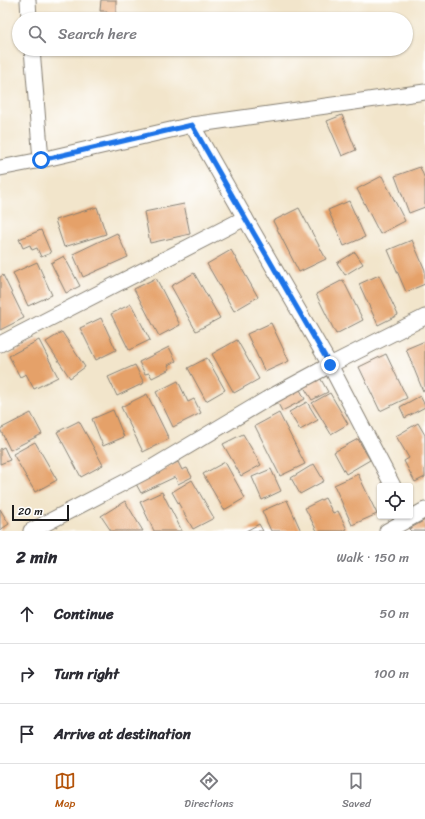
<!DOCTYPE html>
<meta charset="utf-8">
<style>
:root{--surface:#fff;--page:#f2f2f3;--text:#2b2b33;--muted:#7c7c81;--line:#e1e1e2;--accent:#b45309}
body{margin:0;font-family:Sriracha,sans-serif;background:var(--page);color:var(--text)}
.controls{position:absolute;right:12px;bottom:12px;display:grid;overflow:hidden;border-radius:4px;box-shadow:0 1px 3px #0004}
.controls button{width:36px;height:36px;display:grid;place-items:center;padding:0;border:0;border-bottom:1px solid var(--line);background:var(--surface);color:var(--text);font:20px sans-serif}
.scale{position:absolute;left:12px;bottom:10px;width:57px;box-sizing:border-box;padding-left:4px;border:2px solid #1c1c1c;border-top:0;font-size:11px;line-height:14px;white-space:nowrap;color:#1c1c1c;-webkit-text-stroke:3px #fff;paint-order:stroke}
.stop{position:absolute;width:12px;height:12px;margin:-9px;border:3px solid #1a73e8;border-radius:50%;background:#fff}
.stop.end{background:#1a73e8;border-color:#fff;box-shadow:0 1px 4px #0008}
.list{margin:0;padding:0;list-style:none}
h2{display:flex;justify-content:space-between;align-items:center;height:52px;margin:0;padding:0 16px;font-size:17px}
h2 small{font-size:13px;font-weight:400;color:var(--muted)}
.list li{display:grid;grid-template-columns:26px 1fr auto;gap:12px;align-items:center;box-sizing:border-box;height:60px;padding:0 16px;border-top:1px solid var(--line)}
.list b{display:block;font-size:15px;white-space:nowrap}
.list em{font-size:13px;font-style:normal;color:var(--muted)}
.icon{flex:none;width:22px;height:22px;fill:none;stroke:currentColor;stroke-width:2;stroke-linecap:round;stroke-linejoin:round}
.map{position:relative;flex:none;width:425px;height:531px;overflow:hidden}
.search{position:absolute;background:var(--surface);box-shadow:0 1px 3px #0004;left:12px;right:12px;top:12px;height:44px;display:flex;align-items:center;gap:10px;box-sizing:border-box;padding:0 14px;border-radius:22px;color:var(--muted);font-size:15px}
.sheet{height:232px;background:var(--surface)}
nav{display:flex;justify-content:space-around;align-items:center;box-sizing:border-box;height:56px;border-top:1px solid var(--line);background:var(--surface);font-size:11px;color:var(--muted)}
nav a{display:grid;justify-items:center;gap:2px}
nav .on{color:var(--accent)}
.map>svg:first-child{display:block}
</style>
<div class="map">
<svg width="425" height="531" viewBox="0 0 425 531">
<rect width="100%" height="100%" fill="#fff"/>
<filter id="ink" filterUnits="userSpaceOnUse"><feTurbulence type="fractalNoise" baseFrequency=".025" numOctaves="2"/><feDisplacementMap in="SourceGraphic" scale="8" xChannelSelector="R" yChannelSelector="G"/><feConvolveMatrix kernelMatrix="1 2 1 2 8 2 1 2 1" color-interpolation-filters="sRGB"/></filter>
<filter id="wash" filterUnits="userSpaceOnUse"><feTurbulence type="fractalNoise" baseFrequency=".012" numOctaves="4" result="noise"/><feDisplacementMap in="SourceGraphic" scale="16" xChannelSelector="R" yChannelSelector="G"/><feGaussianBlur stdDeviation="0.9" result="paint"/><feColorMatrix in="noise" values="0 0 0 0 0 0 0 0 0 0 0 0 0 0 0 0 0 1.4 0 .05"/><feComposite in="paint" operator="in"/></filter>
<g filter="url(#wash)">
<rect width="100%" height="100%" fill="#f2e5cb"/>
<g id="blocks">
<g fill="#e5a169">
<polygon points="101,0 116,0 116,19 107,19 107,11 100,11"/>
<polygon points="342,115 356,150 342,156 327,121"/>
<polygon points="420,167 425,179 425,207 409,213 395,176"/>
<polygon points="382,176 405,221 380,234 357,189"/>
<polygon points="349,201 365,237 344,246 328,210"/>
<polygon points="184,204 190,234 150,243 144,212"/>
<polygon points="97,207 106,234 64,247 55,220"/>
<polygon points="299,208 326,259 299,272 273,221"/>
<polygon points="41,230 51,253 41,257 37,248 32,250 30,245 23,248 19,239"/>
<polygon points="117,233 128,257 83,277 73,254"/>
<polygon points="412,240 425,270 425,284 406,292 388,250"/>
<polygon points="231,250 258,297 234,311 207,264"/>
<polygon points="355,252 363,264 345,275 337,263"/>
<polygon points="64,256 80,286 66,293 51,263"/>
<polygon points="37,262 52,295 28,306 13,273"/>
<polygon points="194,273 220,318 196,331 171,286"/>
<polygon points="3,275 24,318 0,330 0,277"/>
<polygon points="379,275 398,315 378,325 359,284"/>
<polygon points="156,278 180,325 159,336 134,289"/>
<polygon points="343,280 363,320 336,334 316,294"/>
<polygon points="131,304 150,340 129,350 111,314"/>
<polygon points="101,318 116,350 96,360 80,328"/>
<polygon points="271,323 289,361 265,372 247,334"/>
<polygon points="62,332 85,367 70,378 46,342"/>
<polygon points="39,340 58,377 34,389 26,374 20,377 9,356"/>
<polygon points="237,340 259,379 234,393 212,354"/>
<polygon points="425,341 425,390 423,391 406,349"/>
<polygon points="169,347 176,361 168,365 170,369 152,378 149,373 145,374 139,362"/>
<polygon points="386,354 407,398 380,411 359,367"/>
<polygon points="207,358 225,390 206,401 188,368"/>
<polygon points="135,365 144,383 117,396 108,377"/>
<polygon points="318,374 328,392 312,400 302,384"/>
<polygon points="178,381 188,402 194,399 201,413 173,427 156,392"/>
<polygon points="298,386 305,399 282,411 275,398"/>
<polygon points="330,393 348,424 331,434 312,403"/>
<polygon points="147,394 169,439 143,452 121,407"/>
<polygon points="420,396 425,405 425,407 405,418 400,407"/>
<polygon points="307,402 318,420 300,430 289,412"/>
<polygon points="113,410 124,437 103,446 92,419"/>
<polygon points="31,413 42,434 10,450 0,429"/>
<polygon points="279,413 305,464 280,476 255,426"/>
<polygon points="79,421 103,465 81,477 57,432"/>
<polygon points="418,423 425,435 425,477 415,482 404,461 409,458 396,436"/>
<polygon points="243,434 261,465 241,476 223,444"/>
<polygon points="358,439 370,460 346,474 334,452"/>
<polygon points="35,442 57,480 35,492 13,454"/>
<polygon points="4,447 10,460 0,464 0,449"/>
<polygon points="178,462 182,470 187,468 192,477 178,484 175,477 141,493 135,482"/>
<polygon points="225,462 245,498 224,510 203,474"/>
<polygon points="314,464 324,481 300,494 291,478"/>
<polygon points="271,469 281,491 262,500 252,477"/>
<polygon points="358,474 377,514 352,525 334,485"/>
<polygon points="192,480 214,518 193,529 172,492"/>
<polygon points="162,492 182,531 154,531 140,502"/>
<polygon points="325,498 333,513 338,511 347,529 343,531 317,531 305,508"/>
<polygon points="287,500 301,531 271,531 262,511"/>
<polygon points="125,501 143,531 111,531 101,516"/>
<polygon points="0,509 9,524 0,530"/>
<polygon points="425,520 425,531 411,531 409,529"/>
<polygon points="259,524 263,531 246,531"/>
</g>
</g>
</g>
<g filter="url(#ink)">
<use href="#blocks" fill-opacity="0" stroke="#878074" stroke-width="1"/>
<g fill="none" stroke-linecap="round" stroke-linejoin="round">
<g stroke="#878074" stroke-width="17">
<g id="street">
<polyline points="28,0 29,19"/>
<polyline points="32,49 41,160"/>
<polyline points="192,125 245,218 330,365 393,486"/>
<polyline points="0,168 41,160 192,125 425,92"/>
<polyline points="0,344 245,218"/>
<polyline points="31,531 148,470 267,399 330,365 425,317"/>
<polyline points="387,531 425,510"/>
</g>
</g>
<use href="#street" stroke="#fff" stroke-width="15"/>
</g>
</g>
<g fill="none" stroke-linecap="round" stroke-linejoin="round" filter="url(#ink)">
<polyline stroke="#1a73e8" stroke-width="5" points="41,160 192,125 245,218 330,365"/>
</g>
</svg>
<div class="controls">
<button><svg class="icon" aria-label="locate" viewBox="0 0 24 24"><circle cx="12" cy="12" r="6"/><path d="M12 2v4M12 18v4M2 12h4M18 12h4"/></svg></button>
</div>
<div class="scale">20 m</div>
<div class="stop" style="left:41px;top:160px"></div>
<div class="stop end" style="left:330px;top:365px"></div>
<div class="search"><svg class="icon" aria-label="search" viewBox="0 0 24 24"><circle cx="10" cy="10" r="6"/><path d="M15 15l6 6"/></svg>Search here</div>
</div>
<section class="sheet">
<h2>2 min<small>Walk · 150 m</small></h2>
<ul class="list">
<li><svg class="icon" aria-label="ahead" viewBox="0 0 24 24"><path d="M12 20V5M6 11l6-6 6 6"/></svg><div><b>Continue</b></div><em>50 m</em></li>
<li><svg class="icon" aria-label="right" viewBox="0 0 24 24"><path d="M7 20v-9h11M14 6l5 5-5 5"/></svg><div><b>Turn right</b></div><em>100 m</em></li>
<li><svg class="icon" aria-label="arrive" viewBox="0 0 24 24"><path d="M6 21V4h12l-3 4 3 4H6"/></svg><div><b>Arrive at destination</b></div></li>
</ul>
</section>
<nav>
<a class="on"><svg class="icon" aria-label="map" viewBox="0 0 24 24"><path d="M3 6l6-2 6 2 6-2v14l-6 2-6-2-6 2zM9 4v14M15 6v14"/></svg>Map</a>
<a><svg class="icon" aria-label="directions" viewBox="0 0 24 24"><path d="M12 3l9 9-9 9-9-9zM9 14v-3h6M13 9l2 2-2 2"/></svg>Directions</a>
<a><svg class="icon" aria-label="saved" viewBox="0 0 24 24"><path d="M7 4h10v16l-5-4-5 4z"/></svg>Saved</a>
</nav>
